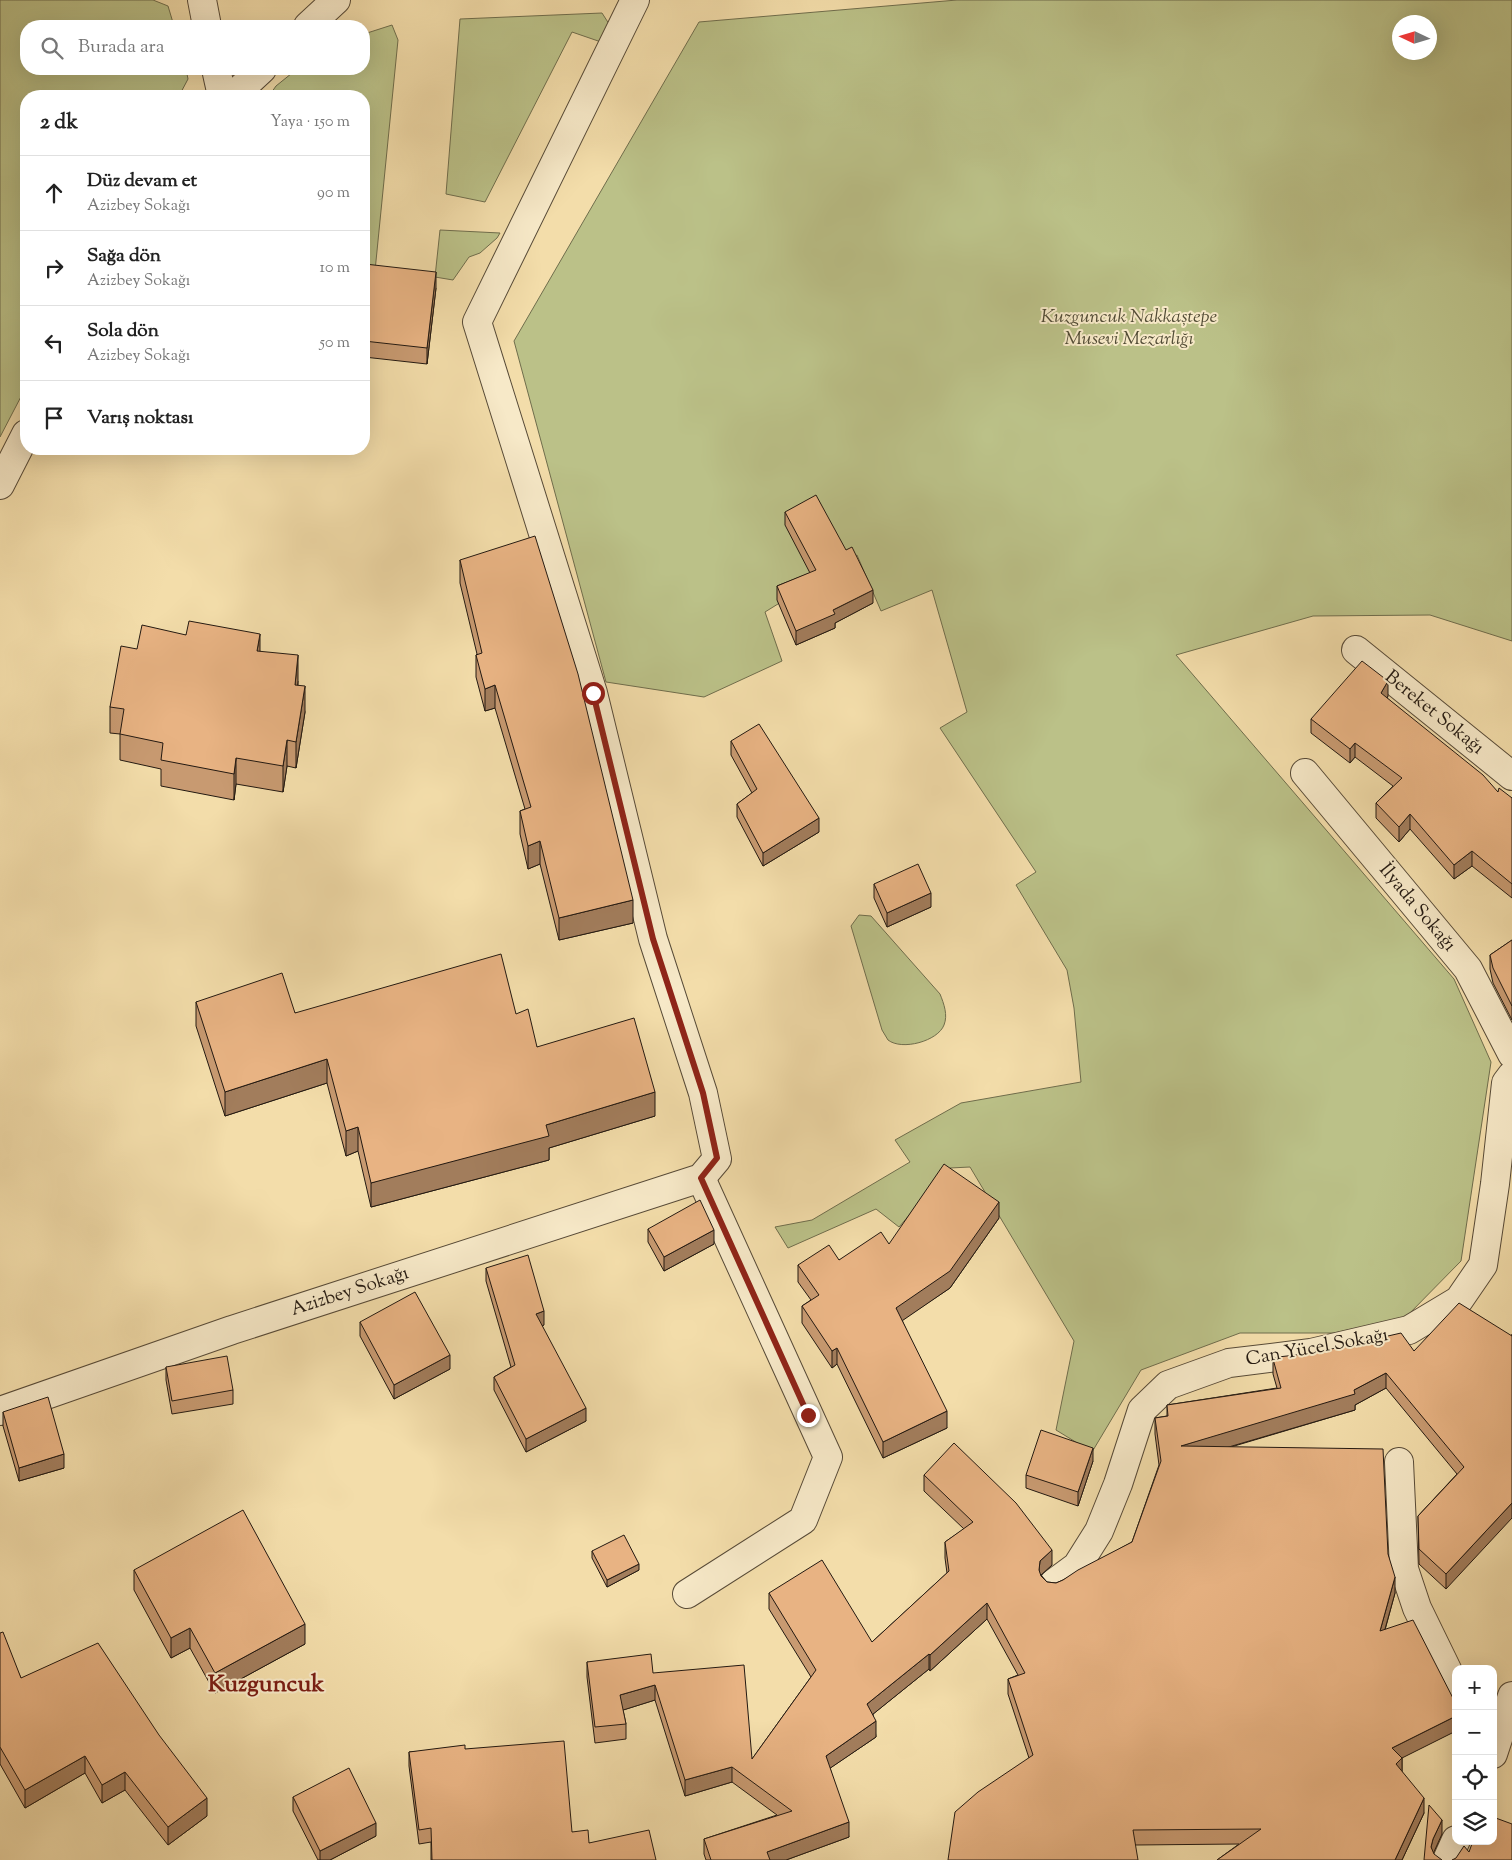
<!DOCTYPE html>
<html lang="tr">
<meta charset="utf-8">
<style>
:root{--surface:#fff;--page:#f2f2f2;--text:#222;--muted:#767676;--line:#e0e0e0}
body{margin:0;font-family:"Sorts Mill Goudy",serif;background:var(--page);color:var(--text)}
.controls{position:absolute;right:15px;bottom:15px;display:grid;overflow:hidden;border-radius:10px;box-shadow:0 5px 20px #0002}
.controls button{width:45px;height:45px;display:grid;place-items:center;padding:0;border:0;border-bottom:1px solid var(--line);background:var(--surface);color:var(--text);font:25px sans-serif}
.compass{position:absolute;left:1392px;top:15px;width:45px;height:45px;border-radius:50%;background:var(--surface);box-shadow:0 5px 20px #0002;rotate:274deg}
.stop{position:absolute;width:15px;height:15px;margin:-11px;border:4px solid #8f2418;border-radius:50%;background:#fff}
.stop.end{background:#8f2418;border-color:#fff;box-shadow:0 1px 5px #0008}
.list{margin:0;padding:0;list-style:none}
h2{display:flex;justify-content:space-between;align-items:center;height:65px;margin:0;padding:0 20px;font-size:21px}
h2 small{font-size:16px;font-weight:400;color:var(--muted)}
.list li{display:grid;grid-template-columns:32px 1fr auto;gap:15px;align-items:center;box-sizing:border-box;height:75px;padding:0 20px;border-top:1px solid var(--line)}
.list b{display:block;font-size:19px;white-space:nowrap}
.list p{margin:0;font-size:16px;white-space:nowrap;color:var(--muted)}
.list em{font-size:16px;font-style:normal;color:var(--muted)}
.icon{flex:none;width:28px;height:28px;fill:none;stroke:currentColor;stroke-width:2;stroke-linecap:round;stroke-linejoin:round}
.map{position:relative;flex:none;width:1512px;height:1860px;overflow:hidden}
.search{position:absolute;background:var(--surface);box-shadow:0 5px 20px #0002;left:20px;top:20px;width:350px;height:55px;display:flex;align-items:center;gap:12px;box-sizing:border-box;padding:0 18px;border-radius:20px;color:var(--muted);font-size:19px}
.panel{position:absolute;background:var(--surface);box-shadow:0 5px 20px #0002;left:20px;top:90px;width:350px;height:365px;border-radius:20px}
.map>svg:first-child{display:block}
</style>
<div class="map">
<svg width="1512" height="1860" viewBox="0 0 1512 1860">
<rect width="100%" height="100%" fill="#f3ddaa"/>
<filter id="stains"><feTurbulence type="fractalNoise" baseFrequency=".004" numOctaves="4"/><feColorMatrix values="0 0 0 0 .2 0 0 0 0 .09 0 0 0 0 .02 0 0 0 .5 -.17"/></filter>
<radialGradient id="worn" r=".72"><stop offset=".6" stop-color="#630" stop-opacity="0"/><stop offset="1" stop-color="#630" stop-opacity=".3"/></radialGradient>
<g fill="#bbc188" stroke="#6f6d4c" fill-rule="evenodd">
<polygon points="0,0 153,0 168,6 174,26 26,26 26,69 186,69 188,79 179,96 26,96 26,387 0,437"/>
<path d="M957,0H1512V641L1430,615L1313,616L1176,655L1454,979L1491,1062L1461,1261L1405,1318L1334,1333H1240L1141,1370L1092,1452L1056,1430L1074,1341L970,1167L950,1168L899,1227L876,1209L788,1248L775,1227L812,1220L910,1162L895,1140L961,1103L1081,1082L1074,1008L1067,970L1016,885L1036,872L940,728L967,712L932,590L881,611L857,555L765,612L782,661L704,697L606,682L514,341L699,22ZM1400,22H1430V52H1400Z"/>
<polygon points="602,13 611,27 604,43 572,32 485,202 446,194 460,19"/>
<polygon points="392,25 398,40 375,271 364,268 364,96 269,96 276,86 297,69 364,69 364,34"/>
<polygon points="440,230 500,233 497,238 480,253 469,257 453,280 435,277"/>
<path d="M859,915L871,916L940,994C944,1004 948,1015 944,1025C938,1041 902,1051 888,1040C886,1037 884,1033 882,1030L851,926Z"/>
</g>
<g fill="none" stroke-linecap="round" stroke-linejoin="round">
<g stroke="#574a37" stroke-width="30">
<g id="minor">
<polyline points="1356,650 1512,776"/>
<polyline points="1305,773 1468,969 1512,1054"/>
<polyline points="0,1411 232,1330 701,1178 717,1159 703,1093 653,939 593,693 477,322 635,0"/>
<polyline points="1399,1462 1404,1569 1417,1608 1456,1688"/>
<polyline points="1054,1583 1077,1566 1099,1531 1118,1484 1142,1410 1168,1385 1229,1363 1311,1353 1409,1330 1459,1300 1483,1265 1495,1184 1506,1083 1512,1075"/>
<polyline points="687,1594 803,1520 828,1457 701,1178"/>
<polyline points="1493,1754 1512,1696"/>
<polyline points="1447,1860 1456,1840"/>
</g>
</g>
<g stroke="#574a37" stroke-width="30">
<g id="tertiary">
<polyline points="202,0 207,26"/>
<polyline points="308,26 336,0"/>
<polyline points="216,69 222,96"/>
<polyline points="233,96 262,69"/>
<polyline points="0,485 26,434"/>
</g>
</g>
<use href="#minor" stroke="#f7e9c8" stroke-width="28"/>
<use href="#tertiary" stroke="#f7e9c8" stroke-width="28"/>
</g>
<g fill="#c89a71" stroke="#231911">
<polygon points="364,271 436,288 427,364 364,357"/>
<polygon points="785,512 873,603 835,623 835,628 796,645 777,600 777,586 810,573 785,525"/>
<polygon points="460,560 633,923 559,940 540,864 528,869 520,834 520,811 525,809 495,708 485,711 476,677 476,655 477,654 460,583"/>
<polygon points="186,635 260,651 298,681 298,685 305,712 296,768 287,766 283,792 236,784 234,800 161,786 161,769 120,760 120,734 110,733 110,707 137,649"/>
<polygon points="1388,696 1387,698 1498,792 1512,798 1512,898 1472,866 1454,879 1410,829 1399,842 1376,818 1376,803 1393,786 1355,757 1350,763 1311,733 1311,719"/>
<polygon points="731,741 819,832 763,866 737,817 737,804 752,793 731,755"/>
<polygon points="874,884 931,907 887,927 874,898"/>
<polygon points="1512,940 1512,1020 1493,983 1490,969 1490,955"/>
<polygon points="196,1002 295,1013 516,1014 537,1047 655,1116 549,1148 549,1160 371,1207 358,1151 346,1156 327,1083 225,1116 196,1026"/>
<polygon points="999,1218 950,1288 902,1320 947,1428 883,1458 837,1364 832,1368 802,1323 802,1306 811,1300 798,1282 798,1265 839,1260"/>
<polygon points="648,1229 714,1244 664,1271 648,1242"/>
<polygon points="486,1268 544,1325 542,1326 586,1421 526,1452 494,1390 494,1377 511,1367 486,1281"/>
<polygon points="360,1322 450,1369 394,1399 360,1336"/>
<polygon points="1512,1336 1446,1589 1419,1564 1418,1516 1457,1474 1386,1388 1355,1405 1355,1410 1231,1447 1388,1554 1395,1593 1385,1630 1402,1758 1402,1772 1424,1813 1402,1860 1217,1860 1239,1844 1136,1845 1029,1758 1008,1694 1008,1679 1018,1675 987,1619 930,1671 929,1669 873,1714 876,1737 830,1768 849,1837 786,1860 706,1860 704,1854 704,1839 777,1815 732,1782 685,1796 655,1700 623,1710 626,1724 626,1739 595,1743 587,1677 587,1662 653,1673 752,1759 811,1677 769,1609 769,1593 872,1642 947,1573 945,1558 945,1542 964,1529 924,1491 924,1475 1052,1565 1041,1575 1047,1582 1056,1583 1063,1580 1132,1542 1159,1465 1155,1434 1155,1418 1167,1416 1167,1405 1277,1388 1273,1374 1273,1359 1414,1351"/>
<polygon points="166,1367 233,1390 233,1404 172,1414 166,1380"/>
<polygon points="3,1412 64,1468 19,1481 3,1426"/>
<polygon points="1093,1461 1078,1506 1026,1488 1026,1475"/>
<polygon points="592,1551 639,1570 607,1587 592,1558"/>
<polygon points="134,1570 305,1644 215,1693 190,1648 171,1658 134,1590"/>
<polygon points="0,1633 21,1678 207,1816 168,1845 125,1790 102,1803 85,1773 25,1808 0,1764"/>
<polygon points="465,1749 572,1832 589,1843 656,1860 431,1860 431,1842 419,1844 409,1766 409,1752"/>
<polygon points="293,1797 376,1836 330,1860 318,1860 293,1811"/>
</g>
<g fill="#a27d5c" stroke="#231911">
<polygon points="436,272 436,288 427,364 427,348"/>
<polygon points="873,590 873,603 835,623 835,628 796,645 796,631 833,610"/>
<polygon points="260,634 260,660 257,651"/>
<polygon points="298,655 298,681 295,711 295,685"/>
<polygon points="1388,681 1388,696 1381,708 1381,693"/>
<polygon points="495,685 495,708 485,711 485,689"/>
<polygon points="305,686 305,712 296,768 296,742"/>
<polygon points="287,740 287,766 283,792 283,766"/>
<polygon points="1355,743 1355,757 1350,763 1350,749"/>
<polygon points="236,758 236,784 234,800 234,774"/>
<polygon points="1410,814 1410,829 1399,842 1399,827"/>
<polygon points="819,818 819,832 763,866 763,853"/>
<polygon points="540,841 540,864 528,869 528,846"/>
<polygon points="1472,851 1472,866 1454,879 1454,865"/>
<polygon points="931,893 931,907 887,927 887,913"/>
<polygon points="633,900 633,923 559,940 559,918"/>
<polygon points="327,1059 327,1083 225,1116 225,1092"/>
<polygon points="655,1092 655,1116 549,1148 549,1160 371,1207 371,1183 546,1125"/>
<polygon points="358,1127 358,1151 346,1156 346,1131"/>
<polygon points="999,1202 999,1218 950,1288 896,1325 896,1308"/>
<polygon points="714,1230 714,1244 664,1271 664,1257"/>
<polygon points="544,1311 544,1325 536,1328 536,1314"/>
<polygon points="837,1348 837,1364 832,1368 832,1351"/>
<polygon points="450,1355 450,1369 394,1399 394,1385"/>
<polygon points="1386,1373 1386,1388 1355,1405 1355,1410 1181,1461 1181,1446 1354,1390"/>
<polygon points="586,1408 586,1421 526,1452 526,1439"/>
<polygon points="947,1411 947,1428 883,1458 883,1442"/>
<polygon points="1093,1448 1093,1461 1078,1506 1078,1492"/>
<polygon points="64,1454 64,1468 19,1481 19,1468"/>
<polygon points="1512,1503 1512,1518 1446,1589 1446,1574"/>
<polygon points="1052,1550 1052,1565 1040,1576 1039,1570 1040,1561"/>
<polygon points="639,1564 639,1570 607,1587 607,1580"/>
<polygon points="1395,1577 1395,1593 1380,1647 1380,1631"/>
<polygon points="987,1603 987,1619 930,1671 930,1655"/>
<polygon points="305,1624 305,1644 215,1693 215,1673"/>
<polygon points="190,1628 190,1648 171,1658 171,1638"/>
<polygon points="929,1654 929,1669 867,1719 867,1704"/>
<polygon points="655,1685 655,1700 620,1711 620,1695"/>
<polygon points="1456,1716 1456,1731 1402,1758 1402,1773 1396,1780 1392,1748"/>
<polygon points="876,1721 876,1737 826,1771 826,1756"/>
<polygon points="85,1756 85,1773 25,1808 25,1790"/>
<polygon points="732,1767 732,1782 685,1796 685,1780"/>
<polygon points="125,1772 125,1790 102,1803 102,1785"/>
<polygon points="207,1798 207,1816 168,1845 168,1827"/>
<polygon points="1424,1798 1424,1813 1402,1860 1395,1860"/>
<polygon points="1442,1820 1442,1834 1433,1854 1431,1847 1433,1839"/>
<polygon points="849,1822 849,1837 786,1860 767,1860 767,1852"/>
<polygon points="376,1823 376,1836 330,1860 320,1860 320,1851"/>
</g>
<g fill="#e8b383" stroke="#231911">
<polygon points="365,264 436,272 427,348 364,341 364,271"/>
<polygon points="816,495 846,550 852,547 873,590 833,610 835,614 796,631 777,586 816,570 785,512"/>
<polygon points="535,536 578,674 633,900 559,918 540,841 528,846 520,811 531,807 495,685 485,689 476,655 482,653 460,560"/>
<polygon points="189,621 260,634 257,651 298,655 295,685 305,686 296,742 287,740 283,766 236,758 234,774 161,760 163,743 120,734 124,709 110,707 121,646 137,649 142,625 186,635"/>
<polygon points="1362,661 1388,681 1381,693 1483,775 1498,792 1499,788 1512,798 1512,884 1472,851 1454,865 1410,814 1399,827 1376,803 1402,778 1355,743 1350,749 1311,719"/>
<polygon points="759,724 819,818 763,853 737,804 757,789 731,741"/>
<polygon points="918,864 931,893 887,913 874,884"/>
<polygon points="1512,940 1512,1006 1493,968 1490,955"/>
<polygon points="501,954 516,1014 528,1009 537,1047 634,1018 655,1092 546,1125 549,1136 371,1183 358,1127 346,1131 327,1059 225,1092 196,1002 282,973 295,1013"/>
<polygon points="944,1164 999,1202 950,1271 896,1308 947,1411 883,1442 837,1348 832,1351 802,1306 819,1295 798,1265 829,1245 839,1260 881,1232 889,1244"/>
<polygon points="700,1200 714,1230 664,1257 648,1229"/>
<polygon points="528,1255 544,1311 536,1314 586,1408 526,1439 494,1377 515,1365 486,1268"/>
<polygon points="415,1292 450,1355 394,1385 360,1322"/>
<polygon points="1459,1303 1512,1336 1512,1334 1512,1503 1446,1574 1419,1549 1418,1516 1464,1467 1386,1373 1354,1390 1355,1394 1181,1446 1383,1449 1388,1554 1395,1577 1380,1631 1413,1620 1456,1704 1456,1716 1392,1748 1402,1758 1396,1764 1424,1798 1395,1860 1217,1860 1261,1829 1133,1830 1138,1860 948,1860 955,1812 978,1792 1033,1755 1008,1679 1025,1673 987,1603 930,1655 929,1654 867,1704 876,1721 826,1756 849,1822 767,1852 770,1860 711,1860 704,1839 792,1811 732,1767 685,1780 655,1685 620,1695 626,1724 595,1727 587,1662 651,1654 653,1673 744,1665 752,1759 816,1670 769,1593 822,1560 872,1642 949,1571 945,1542 973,1522 924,1475 954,1443 1016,1503 1052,1550 1040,1561 1039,1570 1041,1576 1047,1582 1056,1583 1063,1580 1078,1570 1132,1542 1161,1461 1155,1418 1168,1416 1167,1405 1281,1388 1273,1359 1278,1357 1314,1353 1401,1333 1414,1351"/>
<polygon points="227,1356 233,1390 172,1401 166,1367"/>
<polygon points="48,1397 64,1454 19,1468 3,1412"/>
<polygon points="1041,1430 1093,1448 1078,1492 1026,1475"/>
<polygon points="243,1510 305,1624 215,1673 190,1628 171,1638 134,1570"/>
<polygon points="624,1535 639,1564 607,1580 592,1551"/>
<polygon points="3,1632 21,1678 98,1643 159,1735 207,1798 168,1827 125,1772 102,1785 85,1756 25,1790 0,1747 0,1633"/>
<polygon points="564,1741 572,1832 588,1830 589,1843 649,1830 656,1860 432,1860 431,1828 419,1830 409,1752 465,1745 465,1749"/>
<polygon points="349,1768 376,1823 320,1851 293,1797"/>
<polygon points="1429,1805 1442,1820 1433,1839 1431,1847 1434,1854 1442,1860 1424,1860"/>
<polygon points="1493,1817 1512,1824 1512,1860 1452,1860 1456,1858 1464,1846 1469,1852 1473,1841 1493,1841"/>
</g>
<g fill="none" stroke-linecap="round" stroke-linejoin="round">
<polyline stroke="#8f2418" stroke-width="6" points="593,693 653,939 703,1093 717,1158 701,1178 808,1415"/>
</g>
<g text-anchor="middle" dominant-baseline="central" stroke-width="4" stroke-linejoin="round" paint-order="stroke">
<g font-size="19" font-style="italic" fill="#514b35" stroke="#f7e9c8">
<text x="1129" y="317">Kuzguncuk Nakkaştepe<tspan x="1129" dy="22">Musevi Mezarlığı</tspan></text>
</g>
<g font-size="19" fill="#231911" stroke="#f7e9c8">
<text transform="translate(1434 713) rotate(39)">Bereket Sokağı</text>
<text transform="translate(1417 908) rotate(50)">İlyada Sokağı</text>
<text transform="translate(350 1292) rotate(-18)">Azizbey Sokağı</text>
<text transform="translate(1317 1348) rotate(-10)">Can Yücel Sokağı</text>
</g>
<g font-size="24" font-weight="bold" fill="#7a1f14" stroke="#f7e9c8">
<text x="266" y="1685">Kuzguncuk</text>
</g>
</g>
<rect width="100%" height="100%" filter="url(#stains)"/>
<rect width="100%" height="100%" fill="url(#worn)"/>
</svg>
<div class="controls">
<button>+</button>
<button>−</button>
<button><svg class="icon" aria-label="locate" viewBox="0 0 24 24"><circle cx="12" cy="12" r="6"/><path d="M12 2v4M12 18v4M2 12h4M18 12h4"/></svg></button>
<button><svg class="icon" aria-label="layers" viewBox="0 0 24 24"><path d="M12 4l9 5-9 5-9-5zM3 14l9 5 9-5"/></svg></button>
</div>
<svg class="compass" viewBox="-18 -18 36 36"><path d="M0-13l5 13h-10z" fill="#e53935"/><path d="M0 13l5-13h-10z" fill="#767676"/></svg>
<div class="stop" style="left:593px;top:693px"></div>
<div class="stop end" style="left:808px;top:1415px"></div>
<div class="search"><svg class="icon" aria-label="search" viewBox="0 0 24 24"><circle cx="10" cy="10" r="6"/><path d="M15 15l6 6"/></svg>Burada ara</div>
<section class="panel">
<h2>2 dk<small>Yaya · 150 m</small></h2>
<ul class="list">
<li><svg class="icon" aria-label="ahead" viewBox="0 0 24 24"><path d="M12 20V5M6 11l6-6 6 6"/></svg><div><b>Düz devam et</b><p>Azizbey Sokağı</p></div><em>90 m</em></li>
<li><svg class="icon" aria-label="right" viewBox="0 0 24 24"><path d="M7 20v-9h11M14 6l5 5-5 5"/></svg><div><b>Sağa dön</b><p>Azizbey Sokağı</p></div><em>10 m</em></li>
<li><svg class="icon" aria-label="left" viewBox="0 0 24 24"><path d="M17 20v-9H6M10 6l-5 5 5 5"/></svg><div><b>Sola dön</b><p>Azizbey Sokağı</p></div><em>50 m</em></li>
<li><svg class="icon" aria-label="arrive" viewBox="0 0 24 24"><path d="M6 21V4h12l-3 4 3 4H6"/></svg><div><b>Varış noktası</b></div></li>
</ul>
</section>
</div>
